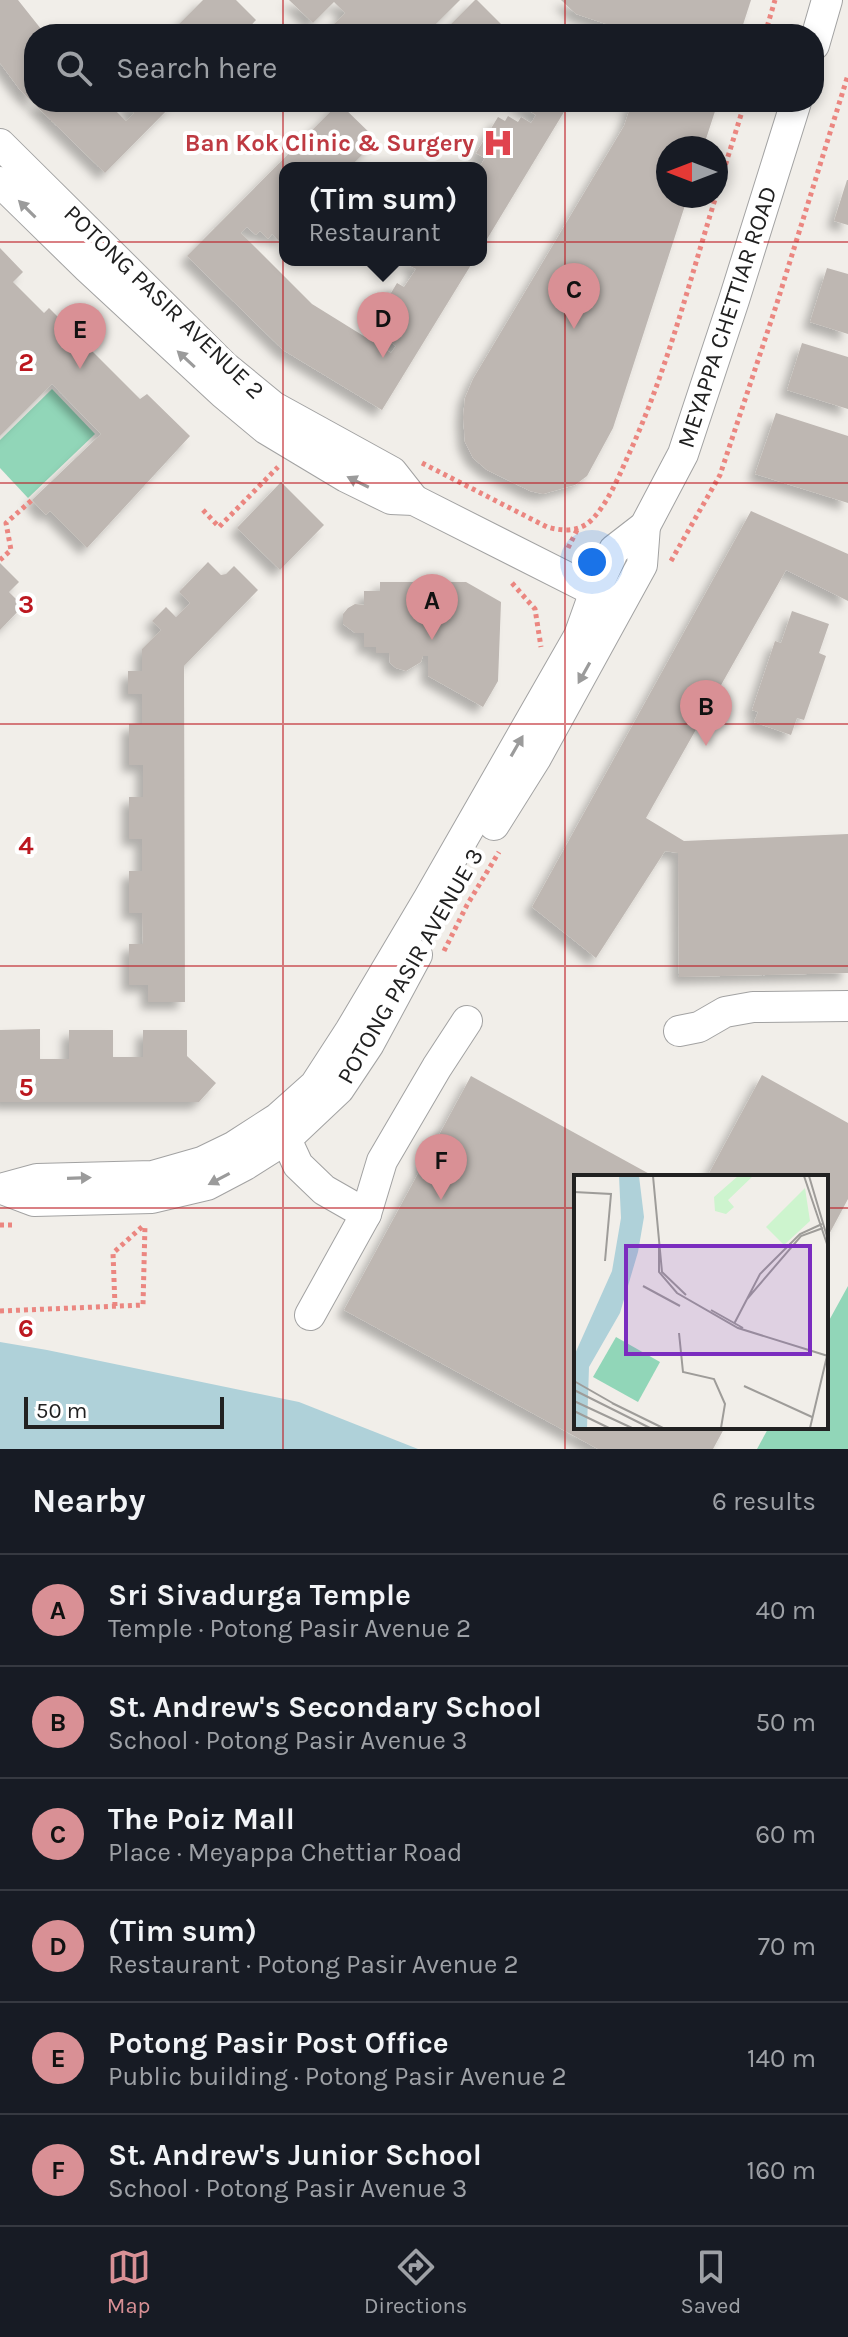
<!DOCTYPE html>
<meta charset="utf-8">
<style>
:root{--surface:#171b24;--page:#242831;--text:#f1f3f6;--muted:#9ea1a6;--line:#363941;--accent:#d99095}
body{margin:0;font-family:Karla,sans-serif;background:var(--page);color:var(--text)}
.compass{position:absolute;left:656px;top:136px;width:72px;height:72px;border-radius:50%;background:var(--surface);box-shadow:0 4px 12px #0003;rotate:270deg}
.scale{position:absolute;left:24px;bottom:20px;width:200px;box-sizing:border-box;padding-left:8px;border:4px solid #212121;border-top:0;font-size:22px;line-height:28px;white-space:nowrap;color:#212121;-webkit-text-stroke:6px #fff;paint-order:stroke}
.you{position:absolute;left:592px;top:562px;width:28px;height:28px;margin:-20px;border:6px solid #fff;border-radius:50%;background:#1a73e8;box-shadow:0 0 0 12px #1a73e833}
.badge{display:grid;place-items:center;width:52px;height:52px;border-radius:50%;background:var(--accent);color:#111;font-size:26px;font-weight:700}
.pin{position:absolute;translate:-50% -66px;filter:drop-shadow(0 2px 4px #0008)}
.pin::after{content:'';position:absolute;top:42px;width:28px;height:24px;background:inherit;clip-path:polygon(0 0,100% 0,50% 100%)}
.popup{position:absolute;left:279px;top:162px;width:208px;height:104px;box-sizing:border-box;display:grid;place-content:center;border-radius:16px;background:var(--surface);filter:drop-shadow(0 2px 6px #0005);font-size:26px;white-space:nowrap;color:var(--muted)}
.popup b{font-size:30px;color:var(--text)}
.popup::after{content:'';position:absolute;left:50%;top:100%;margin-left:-16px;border:16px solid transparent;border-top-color:var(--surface)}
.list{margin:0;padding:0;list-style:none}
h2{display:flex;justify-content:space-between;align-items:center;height:104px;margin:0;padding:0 32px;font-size:34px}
h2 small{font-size:26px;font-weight:400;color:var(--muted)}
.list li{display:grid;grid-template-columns:52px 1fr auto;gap:24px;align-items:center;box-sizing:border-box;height:112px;padding:0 32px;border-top:2px solid var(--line)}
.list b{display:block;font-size:30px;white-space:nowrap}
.list p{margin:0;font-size:26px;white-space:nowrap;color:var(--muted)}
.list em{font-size:26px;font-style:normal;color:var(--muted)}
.icon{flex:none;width:44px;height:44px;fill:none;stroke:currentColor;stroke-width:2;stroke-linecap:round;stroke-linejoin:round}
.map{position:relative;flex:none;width:848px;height:1449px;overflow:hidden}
.search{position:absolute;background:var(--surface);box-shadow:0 4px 12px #0003;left:24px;right:24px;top:24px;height:88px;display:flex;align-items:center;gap:20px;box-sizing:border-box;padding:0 28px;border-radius:32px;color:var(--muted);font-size:30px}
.sheet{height:776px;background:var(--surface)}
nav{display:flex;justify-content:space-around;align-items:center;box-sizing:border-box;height:112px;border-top:2px solid var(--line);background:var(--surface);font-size:22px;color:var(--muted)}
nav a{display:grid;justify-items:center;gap:4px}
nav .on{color:var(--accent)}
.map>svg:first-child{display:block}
</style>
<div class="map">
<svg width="848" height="1449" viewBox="0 0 848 1449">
<defs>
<filter id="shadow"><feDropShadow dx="-7" dy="7" stdDeviation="4" flood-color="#0004"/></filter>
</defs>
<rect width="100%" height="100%" fill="#f1eee9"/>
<g fill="#91d6b8">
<polygon points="52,389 95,434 28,498 0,468 0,440"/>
<polygon points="848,1286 848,1449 757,1449 769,1427 826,1427 826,1326"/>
</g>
<polygon fill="#afd1d9" points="0,1342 47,1350 299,1402 418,1449 0,1449"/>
<g fill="#beb7b2" filter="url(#shadow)">
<polygon points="0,0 18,0 45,34 34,34 34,102 107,102 126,121 134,113 125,105 128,102 175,102 105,173 20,90 0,63"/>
<polygon points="203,0 236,0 256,20 243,34 169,34"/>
<polygon points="289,0 460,0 426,34 324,34 345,13 334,2 313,23"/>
<polygon points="475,0 477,0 511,34 441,34"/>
<polygon points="561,0 751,0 740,34 636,34 576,14"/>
<polygon points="515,102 570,102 481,249 481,168 479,168 485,158 476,153 498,117 505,121 508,116 518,122 521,117 531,123 536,115"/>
<polygon points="632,102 718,102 703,148 668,148 668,196 688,196 613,428 587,476 575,485 543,494 530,491 487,470 473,458 465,442 463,417 465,398 473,379 624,126"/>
<polygon points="339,103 377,140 349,168 285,168 285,235 279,241 272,234 268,239 260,231 256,235 247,227 241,233 312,304 391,353 396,346 386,339 389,335 379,329 383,322 376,318 397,283 404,287 416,269 408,265 411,260 474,260 382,410 283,350 187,256"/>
<polygon points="847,180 848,180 848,225 834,221"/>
<polygon points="0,248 23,272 13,282 44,313 49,308 140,399 147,394 190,436 87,548 50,511 46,515 32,500 101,434 52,384 0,436"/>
<polygon points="827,268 848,274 848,334 810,322"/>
<polygon points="802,343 848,357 848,409 787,390"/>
<polygon points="776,413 848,436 848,503 755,474"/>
<polygon points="281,482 324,525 280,570 237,528"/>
<polygon points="751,511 848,554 848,601 786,570 646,818 684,841 848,834 848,973 679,977 678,853 665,851 596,958 532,907"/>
<polygon points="208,562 221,575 226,574 234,566 258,590 184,666 185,1002 148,1002 148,985 129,985 129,944 143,944 142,913 129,913 129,871 142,871 142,839 129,839 129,797 143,797 143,765 129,765 129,724 142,724 142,694 128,694 128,671 142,671 142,649 161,630 152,621 166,607 176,617 190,603 179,592"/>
<polygon points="0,563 19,582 9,592 23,606 0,630"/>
<polygon points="380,582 466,582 501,602 498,681 483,707 428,676 428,656 423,656 421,662 406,671 396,668 390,663 389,653 376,653 376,647 364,647 364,633 355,633 343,624 343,614 348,608 355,604 364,605 364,591 380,591"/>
<polygon points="792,611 829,624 819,653 826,656 804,720 797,718 791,735 754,722 758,712 752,710 775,641 781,643"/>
<polygon points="40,1029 40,1059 69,1059 69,1030 113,1030 113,1057 143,1057 143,1030 187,1030 187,1056 216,1083 199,1102 0,1102 0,1030"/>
<polygon points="762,1075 848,1123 848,1199 826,1240 826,1177 707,1177"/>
<polygon points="471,1076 655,1177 576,1177 576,1427 725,1427 713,1449 598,1449 344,1310"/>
</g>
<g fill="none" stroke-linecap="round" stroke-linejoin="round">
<g stroke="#a2a2a2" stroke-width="32">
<g id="minor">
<polyline points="814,45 827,0"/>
<polyline points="0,144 224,366 274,407 392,472 414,500"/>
<polyline points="0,182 88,268 224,394 266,429 346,477 391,499 414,500 612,600"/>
<polyline points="494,825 536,758 642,565 645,526"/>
<polyline points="679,1031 699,1027 725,1012 753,1007 848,1006"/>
<polyline points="286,1139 298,1165 324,1190 366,1214"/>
<polyline points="0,1189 37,1179 153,1176 202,1162 233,1147 278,1118 315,1085 350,1031 429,898 579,636 595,591 614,550 645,526 683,454 734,300 796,102"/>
<polyline points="2,1189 34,1201 152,1198 207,1185 245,1165 286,1139 339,1089 369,1044 417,955"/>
<polyline points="310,1315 366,1214 382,1161 437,1067 467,1021"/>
</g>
</g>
<g stroke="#eb8680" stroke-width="5" stroke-dasharray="4 4" stroke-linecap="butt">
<polyline points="765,34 775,0"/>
<polyline points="716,195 745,102"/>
<path d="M422,463L547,527C565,532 583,532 596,515C610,498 619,476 628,456C666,374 689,283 716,196"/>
<polyline points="203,510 219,527 278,467"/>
<polyline points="568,548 577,530"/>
<polyline points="0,560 11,550 6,523 32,500"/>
<polyline points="671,561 720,475 777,303 848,75"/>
<polyline points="512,583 535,609 541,647"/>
<polyline points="444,951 467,905 499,852"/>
<polyline points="0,1225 16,1225"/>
<polyline points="115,1306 113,1253 143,1226"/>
<polyline points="0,1311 143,1305 145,1225"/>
</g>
<use href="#minor" stroke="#fff" stroke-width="30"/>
</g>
<defs><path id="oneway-solid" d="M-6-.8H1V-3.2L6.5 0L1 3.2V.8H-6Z" transform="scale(2)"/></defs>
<g fill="#9b9b9b">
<use href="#oneway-solid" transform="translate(27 209) rotate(-135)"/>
<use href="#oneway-solid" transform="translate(186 359) rotate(-137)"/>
<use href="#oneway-solid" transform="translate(358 482) rotate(-154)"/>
<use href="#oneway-solid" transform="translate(584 673) rotate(119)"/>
<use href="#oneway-solid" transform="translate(517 746) rotate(-60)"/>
<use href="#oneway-solid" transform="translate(79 1178) rotate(-2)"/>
<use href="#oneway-solid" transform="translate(219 1179) rotate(152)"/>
</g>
<path fill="none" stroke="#bc171f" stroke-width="2" stroke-opacity="0.55" d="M283,0V34M565,0V34M283,102V1449M565,102V1449M0,242H848M0,483H848M0,724H848M0,966H848M0,1208H576M826,1208H848"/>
<defs>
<g id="hospital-bare" transform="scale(2.4)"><path d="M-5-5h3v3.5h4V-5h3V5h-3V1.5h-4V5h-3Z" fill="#e0444e" stroke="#fff" stroke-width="2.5" paint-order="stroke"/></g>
</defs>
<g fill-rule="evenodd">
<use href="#hospital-bare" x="498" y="143"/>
</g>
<g text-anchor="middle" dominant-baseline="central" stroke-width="8" stroke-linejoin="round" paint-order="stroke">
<g font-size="24" font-weight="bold" fill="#be3a42" stroke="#fff" text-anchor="end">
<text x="474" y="143">Ban Kok Clinic &amp; Surgery</text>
</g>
<g font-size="24" fill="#212121" stroke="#fff">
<text transform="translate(164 302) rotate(44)">POTONG PASIR AVENUE 2</text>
<text transform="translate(727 317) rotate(-72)">MEYAPPA CHETTIAR ROAD</text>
<text transform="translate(410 966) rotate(-60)">POTONG PASIR AVENUE 3</text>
</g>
</g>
<g transform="translate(574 1175)">
<rect width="254" height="254" fill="#f1eee9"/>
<path d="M164,1H179L154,25L160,32L152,39L141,36L140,22ZM231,13L236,46L210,70L192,52Z" fill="#cdf4ce"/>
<path d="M42,162L86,187L64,227L19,202Z" fill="#91d6b8"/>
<path d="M45,1H65L70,42L64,77L46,138L15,192L13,253H0V181L38,96L47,43Z" fill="#afd1d9"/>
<path fill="none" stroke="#9e9c99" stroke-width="2" d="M79,1L88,97L112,120M230,1L254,72M235,1L254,65M0,17L37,19L31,86M85,71V97L103,118L164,153L254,181M69,111L106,131M173,124L227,61L249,53M137,135L169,153M160,149L186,99L226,59L248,49M105,158L109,197L140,204L151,229L147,253M0,206L42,230M170,211L238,242M0,215L76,253M0,226L58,253M38,228L89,253M0,236L35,253M236,253L253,181"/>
<path fill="#7b2cbf" fill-opacity="0.15" stroke="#7b2cbf" stroke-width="4" d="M52,71H236V179H52Z"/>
<rect width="254" height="254" fill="none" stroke="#212121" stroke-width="4"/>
</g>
<g font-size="26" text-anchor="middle" font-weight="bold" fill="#bc171f" stroke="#fff" stroke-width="8" stroke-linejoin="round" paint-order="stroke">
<text x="26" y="371">2</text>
<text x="26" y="613">3</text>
<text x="26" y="854">4</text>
<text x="26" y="1096">5</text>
<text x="26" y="1337">6</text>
</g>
</svg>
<svg class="compass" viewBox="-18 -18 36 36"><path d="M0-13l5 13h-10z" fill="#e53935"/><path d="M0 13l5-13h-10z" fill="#9ea1a6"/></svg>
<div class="scale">50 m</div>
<div class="you"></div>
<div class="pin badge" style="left:432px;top:640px">A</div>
<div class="pin badge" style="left:706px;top:746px">B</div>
<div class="pin badge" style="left:574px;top:329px">C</div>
<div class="pin badge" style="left:383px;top:358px">D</div>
<div class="popup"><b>(Tim sum)</b>Restaurant</div>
<div class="pin badge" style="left:80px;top:369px">E</div>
<div class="pin badge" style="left:441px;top:1200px">F</div>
<div class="search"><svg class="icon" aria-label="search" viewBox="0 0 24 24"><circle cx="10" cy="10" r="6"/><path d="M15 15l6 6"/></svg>Search here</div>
</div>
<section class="sheet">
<h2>Nearby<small>6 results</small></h2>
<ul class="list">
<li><span class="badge">A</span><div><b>Sri Sivadurga Temple</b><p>Temple · Potong Pasir Avenue 2</p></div><em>40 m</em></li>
<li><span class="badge">B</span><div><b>St. Andrew's Secondary School</b><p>School · Potong Pasir Avenue 3</p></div><em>50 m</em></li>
<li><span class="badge">C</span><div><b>The Poiz Mall</b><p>Place · Meyappa Chettiar Road</p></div><em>60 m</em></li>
<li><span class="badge">D</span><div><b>(Tim sum)</b><p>Restaurant · Potong Pasir Avenue 2</p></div><em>70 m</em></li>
<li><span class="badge">E</span><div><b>Potong Pasir Post Office</b><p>Public building · Potong Pasir Avenue 2</p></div><em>140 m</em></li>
<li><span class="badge">F</span><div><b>St. Andrew's Junior School</b><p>School · Potong Pasir Avenue 3</p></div><em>160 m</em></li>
</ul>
</section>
<nav>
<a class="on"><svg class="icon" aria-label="map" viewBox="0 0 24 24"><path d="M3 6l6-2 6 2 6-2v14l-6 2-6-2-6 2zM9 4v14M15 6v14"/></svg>Map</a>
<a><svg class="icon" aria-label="directions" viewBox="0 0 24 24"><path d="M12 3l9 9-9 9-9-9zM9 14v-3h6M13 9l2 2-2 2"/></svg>Directions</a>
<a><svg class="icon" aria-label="saved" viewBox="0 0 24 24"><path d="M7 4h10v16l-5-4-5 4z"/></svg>Saved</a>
</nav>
